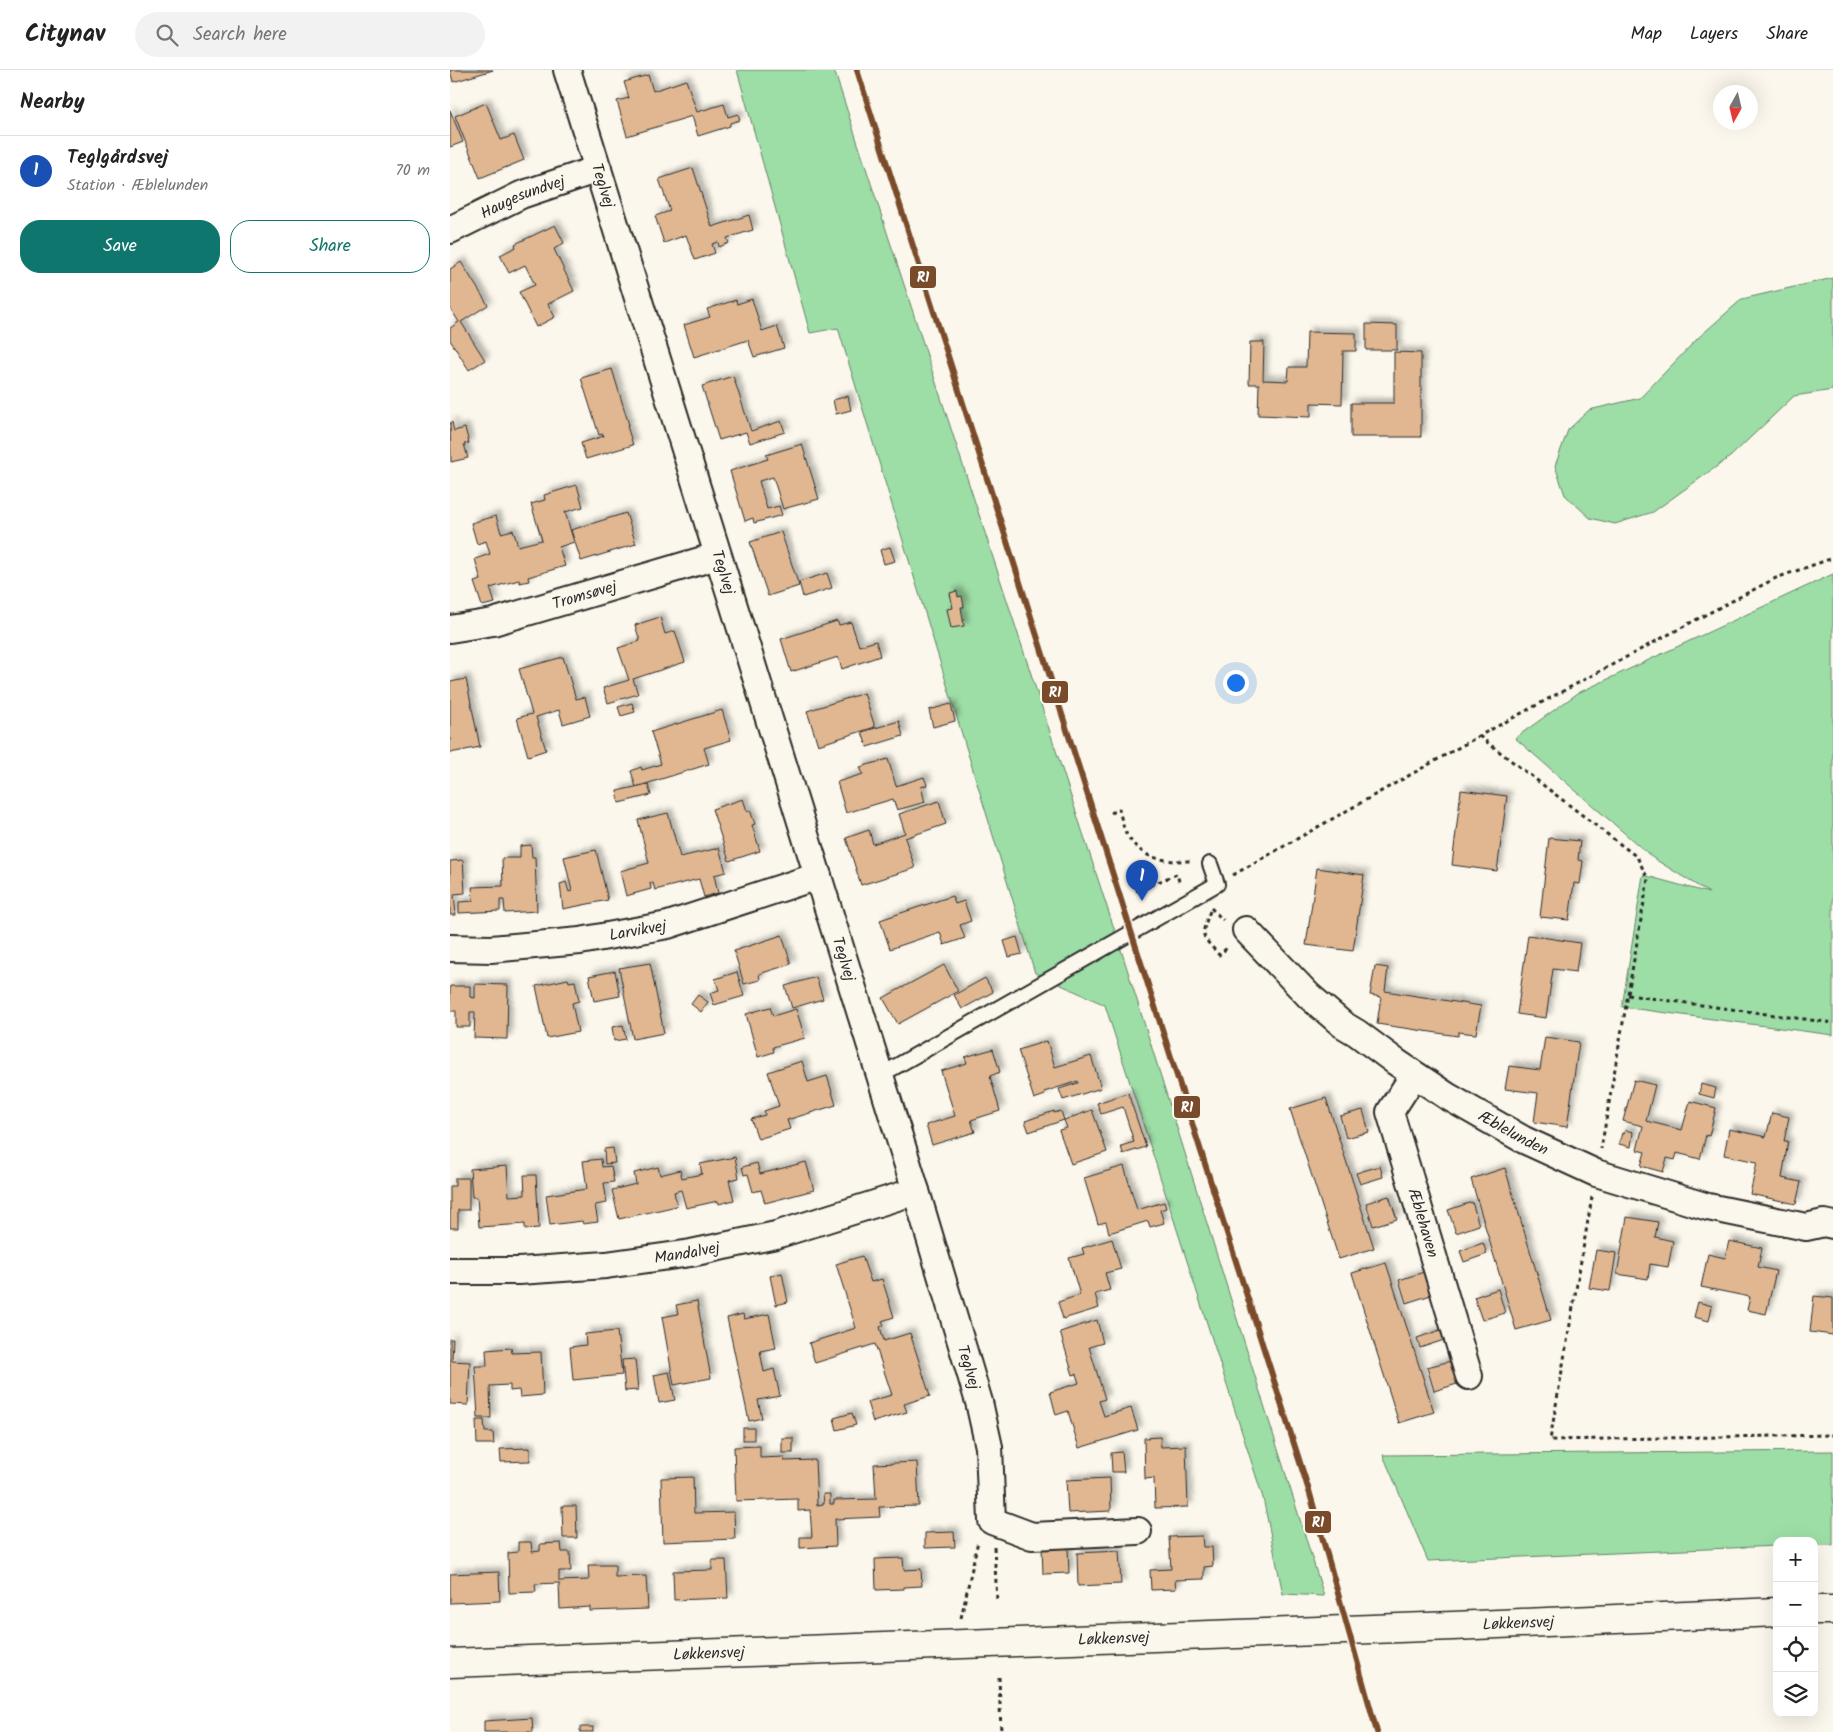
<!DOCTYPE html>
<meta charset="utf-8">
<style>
:root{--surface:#fff;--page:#f2f2f2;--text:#222;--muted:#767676;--line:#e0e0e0;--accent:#0f766e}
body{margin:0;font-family:Kalam,sans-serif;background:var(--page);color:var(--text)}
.controls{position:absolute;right:15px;bottom:15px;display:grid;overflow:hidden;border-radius:10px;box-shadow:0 5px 20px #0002}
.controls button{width:45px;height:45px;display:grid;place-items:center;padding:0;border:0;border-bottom:1px solid var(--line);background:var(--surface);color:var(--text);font:25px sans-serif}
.compass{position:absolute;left:1263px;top:15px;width:45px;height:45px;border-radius:50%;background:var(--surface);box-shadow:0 5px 20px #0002;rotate:188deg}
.you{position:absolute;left:785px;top:612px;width:18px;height:18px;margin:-12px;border:4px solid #fff;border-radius:50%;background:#1a73e8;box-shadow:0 0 0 8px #1a73e833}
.badge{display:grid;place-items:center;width:32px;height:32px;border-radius:50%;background:var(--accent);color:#fff;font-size:16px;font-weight:700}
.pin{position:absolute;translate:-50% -41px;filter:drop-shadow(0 1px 2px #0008)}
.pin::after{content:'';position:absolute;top:26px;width:18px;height:15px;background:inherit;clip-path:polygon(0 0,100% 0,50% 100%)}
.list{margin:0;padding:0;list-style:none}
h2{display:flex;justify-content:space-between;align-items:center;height:65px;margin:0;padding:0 20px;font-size:21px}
h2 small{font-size:16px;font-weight:400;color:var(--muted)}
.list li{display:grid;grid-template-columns:32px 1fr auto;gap:15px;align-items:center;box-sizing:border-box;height:70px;padding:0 20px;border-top:1px solid var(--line)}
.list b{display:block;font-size:19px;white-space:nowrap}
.list p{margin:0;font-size:16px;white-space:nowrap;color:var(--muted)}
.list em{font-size:16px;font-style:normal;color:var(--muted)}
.actions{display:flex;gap:10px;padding:15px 20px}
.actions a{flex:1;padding:11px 0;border:1px solid var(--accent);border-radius:20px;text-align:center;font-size:18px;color:var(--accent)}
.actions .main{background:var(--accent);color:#fff}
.icon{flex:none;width:28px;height:28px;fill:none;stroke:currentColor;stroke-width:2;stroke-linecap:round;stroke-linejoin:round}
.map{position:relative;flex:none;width:1383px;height:1662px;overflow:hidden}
header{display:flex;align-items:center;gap:30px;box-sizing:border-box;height:70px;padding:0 25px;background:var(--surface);border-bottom:1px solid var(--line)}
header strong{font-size:24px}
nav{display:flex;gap:28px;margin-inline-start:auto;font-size:18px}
.search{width:350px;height:45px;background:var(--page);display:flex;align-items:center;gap:12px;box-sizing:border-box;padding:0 18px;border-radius:28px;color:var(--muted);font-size:19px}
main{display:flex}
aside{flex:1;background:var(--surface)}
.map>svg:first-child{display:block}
</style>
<header>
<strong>Citynav</strong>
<div class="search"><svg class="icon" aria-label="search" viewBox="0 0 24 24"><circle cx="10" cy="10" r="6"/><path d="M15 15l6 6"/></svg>Search here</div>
<nav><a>Map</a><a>Layers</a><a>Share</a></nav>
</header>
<main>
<aside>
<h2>Nearby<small></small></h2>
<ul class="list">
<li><span class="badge" style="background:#1a4fb4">1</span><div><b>Teglgårdsvej</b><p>Station · Æblelunden</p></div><em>70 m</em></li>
</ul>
<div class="actions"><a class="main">Save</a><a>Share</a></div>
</aside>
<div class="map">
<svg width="1383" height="1662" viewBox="0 0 1383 1662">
<defs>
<filter id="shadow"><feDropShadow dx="4.5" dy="-4.5" stdDeviation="2.5" flood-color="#0004"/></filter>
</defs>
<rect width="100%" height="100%" fill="#fbf7ec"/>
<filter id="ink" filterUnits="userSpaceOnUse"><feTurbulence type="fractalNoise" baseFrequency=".02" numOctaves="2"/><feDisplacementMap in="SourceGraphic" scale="10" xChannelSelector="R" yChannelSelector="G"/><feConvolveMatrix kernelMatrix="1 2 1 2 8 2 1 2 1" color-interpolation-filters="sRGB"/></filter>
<g filter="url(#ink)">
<g fill="#9ddda6" stroke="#648468">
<polygon points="287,0 384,0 674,889 874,1526 833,1524 813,1428 655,935 585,903 388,258 360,263"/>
<polygon points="1383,208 1383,320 1344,326 1280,387 1203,442 1165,454 1140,448 1115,425 1105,396 1118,360 1139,340 1190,328 1248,268 1292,229"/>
<polygon points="1383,504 1383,965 1172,937 1193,805 1259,823 1203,788 1065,668 1128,623"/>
<polygon points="1383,1381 1383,1475 1364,1475 1364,1471 1327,1471 1327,1476 978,1491 933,1385"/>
</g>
<g fill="#e0b790" stroke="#2b2b2b" filter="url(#shadow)">
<polygon points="0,0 43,0 3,12"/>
<polygon points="198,5 203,21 236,10 247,42 274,34 278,47 288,44 290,50 280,53 280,56 248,66 242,46 177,66 167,31 179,28 174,12"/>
<polygon points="36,33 51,70 64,65 74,90 30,108 5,46"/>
<polygon points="0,40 13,72 0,77"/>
<polygon points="243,98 262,157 299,145 303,160 277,168 279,173 269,177 268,172 262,174 265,183 245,190 236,165 214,173 205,146 220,141 209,109"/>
<polygon points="105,155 114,173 104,179 124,221 98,234 105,247 86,257 69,222 85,215 75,195 59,203 50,185 66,177 65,174"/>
<polygon points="11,192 38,235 11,252 35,290 19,300 0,270 0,258 9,252 0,238 0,199"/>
<polygon points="302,229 312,261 327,256 334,278 304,287 298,270 244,287 234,255 260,247 257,239 286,230 287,234"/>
<polygon points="916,254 947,255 947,280 916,280"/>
<polygon points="857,262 906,263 906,281 893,281 892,334 861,333 861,347 808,345 809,314 799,314 800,272 814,272 813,310 838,311 839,297 856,297"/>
<polygon points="944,282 971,283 971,367 901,367 901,333 944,333"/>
<polygon points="162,299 179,355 177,356 183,375 136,389 131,373 154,366 153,364 149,365 131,308"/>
<polygon points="283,306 301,361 331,351 335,362 300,373 296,362 269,370 252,316"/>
<polygon points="398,326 401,340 386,344 383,330"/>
<polygon points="2,352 4,361 15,358 19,373 14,374 18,388 1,392 0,353"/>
<polygon points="352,374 369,429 333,439 323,407 309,411 317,439 329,436 332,445 304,453 303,448 295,451 280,401 318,389 316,385"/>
<polygon points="127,415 133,437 115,442 124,472 109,477 115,496 78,507 79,511 70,513 69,510 40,518 45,533 32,536 24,512 31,510 25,489 40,484 36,471 27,474 21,453 46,446 51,463 63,460 68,476 92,470 81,434 95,430 94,425"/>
<polygon points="176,443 186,474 131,491 121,460"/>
<polygon points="331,462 349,516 318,526 300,472"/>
<polygon points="440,477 445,491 434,494 430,480"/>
<polygon points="377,503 382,518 353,527 349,512"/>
<polygon points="507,521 508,527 512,526 514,537 511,537 514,556 501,558 497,539 503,538 500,523"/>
<polygon points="210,547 215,564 225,561 235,592 183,609 188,624 158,633 153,618 179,610 168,578 190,571 185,555"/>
<polygon points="387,551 389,555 401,552 409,576 426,571 430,586 392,599 388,587 341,602 331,569"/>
<polygon points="113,587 126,629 135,627 140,646 113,654 109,640 86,647 96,680 78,686 67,648 82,644 69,599"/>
<polygon points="16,609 30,677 0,683 0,612"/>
<polygon points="414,623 425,657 368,675 357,641"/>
<polygon points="182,633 185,642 171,646 168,637"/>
<polygon points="501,634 505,651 483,657 479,640"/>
<polygon points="272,640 281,670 254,678 259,694 186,717 181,701 191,697 192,700 211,694 201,662"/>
<polygon points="449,651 453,666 417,677 412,662"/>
<polygon points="438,689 446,716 474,707 477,715 471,717 475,732 447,740 443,729 396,743 387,712 413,704 410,697"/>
<polygon points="198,714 201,725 169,733 167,721"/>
<polygon points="1011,720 1057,726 1047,801 1002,795"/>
<polygon points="293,729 297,741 300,740 305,754 302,755 310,781 279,791 262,739"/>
<polygon points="489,731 496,754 455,768 465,798 411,815 396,768 419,760 423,774 455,763 449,744"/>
<polygon points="218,743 230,787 269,778 276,802 264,805 268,823 254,827 249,809 205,820 203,813 200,813 201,819 176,826 170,801 199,793 188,750"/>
<polygon points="1099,768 1130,771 1128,790 1133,791 1130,814 1124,813 1119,850 1090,847"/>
<polygon points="81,775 82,787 85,787 87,841 55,843 54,830 50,830 50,841 9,843 9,832 23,831 22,817 53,816 52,788 70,788 70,776"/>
<polygon points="146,780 158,830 113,839 110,814 116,812 119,822 122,821 114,787"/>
<polygon points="13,790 15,823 4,824 6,845 0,845 0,791"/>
<polygon points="867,798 914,805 903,881 856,875"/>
<polygon points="502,826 505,834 514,831 521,851 510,855 515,868 494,875 490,862 440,879 430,850"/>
<polygon points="332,865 341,894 309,904 310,910 294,914 284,881"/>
<polygon points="1078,865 1130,873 1126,902 1103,899 1096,948 1067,944"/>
<polygon points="567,867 572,884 559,887 554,871"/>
<polygon points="200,893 214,963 183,969 169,898"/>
<polygon points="494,895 508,921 448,954 433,928"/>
<polygon points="925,896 938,898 935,921 1031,936 1026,964 1008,962 1008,966 927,954 931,927 920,925"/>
<polygon points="165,901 170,926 144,931 139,906"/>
<polygon points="287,902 294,926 264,935 260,923 269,920 265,909"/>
<polygon points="366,907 373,929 342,938 335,916"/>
<polygon points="535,908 543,922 512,939 504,925"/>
<polygon points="118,909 119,912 125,911 129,931 122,933 128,962 97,968 86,916"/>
<polygon points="25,914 58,915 57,969 24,968 25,942 20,942 20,957 6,957 6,941 0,941 0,916 20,916 20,927 25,928"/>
<polygon points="248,925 258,932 251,942 241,934"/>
<polygon points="320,937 323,946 346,939 355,968 323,977 324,982 308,987 296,944"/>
<polygon points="173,955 176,969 164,971 162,957"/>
<polygon points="1095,967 1129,972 1117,1057 1084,1052 1088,1023 1055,1019 1059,996 1090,1000"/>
<polygon points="597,971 605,997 641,986 651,1018 613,1030 609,1019 628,1013 628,1011 594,1022 595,1025 584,1029 568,980"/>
<polygon points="543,979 550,1002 540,1006 550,1041 521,1050 525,1062 482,1075 476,1055 505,1046 491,1001 517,993 515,987"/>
<polygon points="352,991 358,1012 377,1006 386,1035 337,1050 340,1059 308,1069 301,1049 315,1045 314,1041 329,1036 318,1002"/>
<polygon points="1184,1010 1205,1015 1196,1051 1232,1060 1240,1031 1266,1038 1259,1066 1256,1065 1250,1089 1227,1083 1225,1090 1217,1088 1213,1102 1191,1096 1195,1082 1187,1080 1193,1056 1173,1051"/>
<polygon points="1251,1014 1266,1018 1264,1028 1249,1024"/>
<polygon points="678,1023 696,1077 673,1084 671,1076 684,1072 673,1037 651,1044 647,1033"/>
<polygon points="876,1028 924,1178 889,1189 840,1039"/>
<polygon points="642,1040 657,1082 621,1094 609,1060 617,1058 614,1050 579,1062 575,1051 604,1041 604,1043 611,1041 614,1050"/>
<polygon points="913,1040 919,1062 896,1068 890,1046"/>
<polygon points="1322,1043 1339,1047 1334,1071 1338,1071 1332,1108 1351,1112 1346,1134 1300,1124 1307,1092 1274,1085 1279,1059 1316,1067"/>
<polygon points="1175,1060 1183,1062 1181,1077 1169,1074 1172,1063 1174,1064"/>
<polygon points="163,1078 165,1093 155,1094 154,1079"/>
<polygon points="285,1087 289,1108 279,1110 284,1130 269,1134 268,1131 236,1138 231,1120 224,1122 227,1136 169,1149 162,1120 186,1114 184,1103 208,1097 210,1105 230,1100 232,1108 252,1104 250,1094"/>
<polygon points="151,1089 152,1097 161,1096 164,1112 154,1113 157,1133 145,1135 148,1152 133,1154 132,1151 100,1155 96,1125 137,1119 133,1091"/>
<polygon points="356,1092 364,1120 315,1133 311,1120 303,1122 298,1104 294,1105 292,1097 307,1093 310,1104"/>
<polygon points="57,1096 59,1126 75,1125 74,1105 86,1105 89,1158 75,1159 75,1154 29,1157 27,1127 22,1127 20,1099"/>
<polygon points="674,1096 687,1140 714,1132 716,1138 710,1140 714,1153 700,1157 698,1151 659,1163 656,1152 648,1154 634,1108"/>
<polygon points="930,1096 933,1107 910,1114 906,1103"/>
<polygon points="1055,1098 1101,1250 1066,1260 1021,1109"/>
<polygon points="5,1108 19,1108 19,1140 8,1140 8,1158 0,1158 0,1116 5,1116"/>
<polygon points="939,1126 947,1149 923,1156 916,1133"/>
<polygon points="1022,1132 1029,1155 1006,1163 998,1140"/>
<polygon points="1177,1147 1208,1152 1205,1167 1223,1171 1218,1197 1200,1194 1198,1209 1167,1204"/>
<polygon points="662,1169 671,1199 655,1203 660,1220 645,1224 649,1238 613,1249 608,1232 630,1225 619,1188 634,1184 632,1178"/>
<polygon points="1279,1171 1312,1178 1308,1197 1326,1201 1316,1244 1297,1240 1300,1227 1251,1217 1258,1184 1275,1188"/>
<polygon points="1033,1173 1037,1184 1014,1192 1010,1181"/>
<polygon points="1146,1180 1166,1183 1160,1221 1139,1218"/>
<polygon points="412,1186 421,1212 432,1209 444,1247 432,1251 434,1255 430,1257 434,1271 460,1263 480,1326 454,1334 457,1342 423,1352 417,1332 442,1325 425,1274 365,1293 359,1273 406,1258 386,1194"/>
<polygon points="936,1193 984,1342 949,1353 902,1203"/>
<polygon points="974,1202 981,1225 956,1233 949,1210"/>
<polygon points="332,1203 338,1232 326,1235 320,1206"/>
<polygon points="1048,1219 1055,1243 1032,1250 1024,1227"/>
<polygon points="1364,1226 1383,1228 1383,1265 1360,1262"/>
<polygon points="247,1231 261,1308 224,1315 212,1247 228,1244 226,1235"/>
<polygon points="1248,1232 1262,1236 1259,1251 1244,1247"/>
<polygon points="293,1244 294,1249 319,1244 326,1278 310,1281 314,1302 324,1299 330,1326 308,1330 312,1348 299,1351 277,1248"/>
<polygon points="647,1250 653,1273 639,1277 655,1329 649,1331 654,1346 681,1338 688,1360 629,1378 618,1341 606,1345 600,1322 629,1313 626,1304 623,1305 610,1262"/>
<polygon points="990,1260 994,1270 970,1278 967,1268"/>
<polygon points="167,1261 172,1305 123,1310 120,1277 136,1275 135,1264"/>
<polygon points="0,1269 3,1269 2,1291 20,1292 18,1335 0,1334"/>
<polygon points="61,1278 62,1283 91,1282 93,1325 70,1327 69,1320 60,1321 60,1315 40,1316 41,1348 28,1348 25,1296 37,1296 36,1280"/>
<polygon points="185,1289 188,1320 175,1321 172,1290"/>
<polygon points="1001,1291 1007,1314 984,1321 977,1297"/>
<polygon points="219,1302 225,1330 209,1333 204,1305"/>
<polygon points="402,1343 406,1355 387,1360 384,1348"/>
<polygon points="26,1350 34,1350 35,1362 43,1362 44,1374 27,1374"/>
<rect x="293" y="1358" width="11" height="12"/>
<polygon points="710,1367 711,1377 736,1376 738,1437 705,1438 704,1408 695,1409 694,1368"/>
<rect x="332" y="1368" width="11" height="15"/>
<polygon points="310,1376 310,1388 334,1387 334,1391 365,1390 367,1435 374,1434 373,1424 380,1424 380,1434 384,1434 384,1430 426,1429 424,1394 467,1392 469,1436 429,1437 430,1447 385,1449 386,1476 350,1478 350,1467 362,1467 360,1440 348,1441 348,1429 286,1431 284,1377"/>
<polygon points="80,1378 80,1391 51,1392 50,1379"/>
<polygon points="672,1382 674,1402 662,1402 661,1383"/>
<polygon points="243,1407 244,1443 284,1442 285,1469 213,1472 211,1408"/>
<polygon points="660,1408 661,1441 618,1443 616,1410"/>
<polygon points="112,1436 126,1436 127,1468 113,1468"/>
<polygon points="504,1462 505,1477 475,1478 475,1463"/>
<polygon points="752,1466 753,1477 762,1477 763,1496 754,1497 754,1509 725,1510 726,1519 701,1520 700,1500 721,1499 719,1467"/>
<polygon points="68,1472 81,1472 82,1482 90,1481 90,1474 111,1473 112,1482 120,1482 121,1501 109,1501 109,1511 139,1510 138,1495 165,1495 165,1507 196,1506 198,1539 140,1541 140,1537 110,1539 109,1513 85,1514 86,1522 59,1523 58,1483 68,1482"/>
<polygon points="618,1477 619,1503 593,1504 592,1478"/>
<polygon points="669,1481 671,1514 628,1516 627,1483"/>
<polygon points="453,1488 454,1500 471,1499 472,1516 454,1517 454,1519 426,1520 425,1489"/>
<polygon points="262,1490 276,1490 278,1528 224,1530 223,1501 262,1500"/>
<polygon points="49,1502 50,1531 0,1533 0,1504"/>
<polygon points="82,1648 83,1662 34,1662 34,1651"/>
<rect x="130" y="1657" width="13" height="5"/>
</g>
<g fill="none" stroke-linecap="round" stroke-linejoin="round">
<g stroke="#2b2b2b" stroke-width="18">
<polyline id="lane" points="429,1006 767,814 760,794"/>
</g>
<g stroke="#2b2b2b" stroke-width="30">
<g id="street">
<path id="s1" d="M117,0L466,1121L529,1332L539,1377L542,1451L582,1466L688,1461"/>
<path id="s2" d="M0,160L71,125L148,99"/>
<path id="s3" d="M0,559L43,552L267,486"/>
<path id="s4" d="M796,860L859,926L892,954L907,963L946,992L997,1026L1074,1070L1146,1103L1258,1137L1356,1157L1374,1153L1383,1155"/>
<path id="s5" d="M0,878L41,879L130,871L218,855L368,806"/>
<path id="s6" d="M964,1005L940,1042L1019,1306"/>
<path id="s7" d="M0,1201H69L156,1195L241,1183L326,1165L466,1121"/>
</g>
</g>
<g stroke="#2b2b2b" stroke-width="31">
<g id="primary">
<polyline points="1364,1540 1383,1540"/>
<path id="s8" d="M0,1593L1003,1556L1327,1542"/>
</g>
</g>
<g stroke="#2b2b2b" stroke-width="3" stroke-dasharray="4 4" stroke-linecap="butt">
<polyline points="1029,666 1187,787 1198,809 1151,1079"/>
<path d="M661,743L669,739C671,747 673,758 677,765C693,791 714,791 742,791"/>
<polyline points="783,805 1029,666 1255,545 1326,508 1383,488"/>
<polyline points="686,821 727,804 730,815"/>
<polyline points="761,838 773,850"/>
<path d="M760,841C750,868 751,864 769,885L778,877"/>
<polyline points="1178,925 1383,953"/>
<polyline points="1142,1127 1100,1370 1383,1365"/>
<polyline points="544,1477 547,1531"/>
<polyline points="511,1548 528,1471"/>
<polyline points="549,1607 551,1662"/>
</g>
<use href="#lane" stroke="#fbf7ec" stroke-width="14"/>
<use href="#street" stroke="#fbf7ec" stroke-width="26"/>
<use href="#primary" stroke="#fbf7ec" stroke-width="28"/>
<g stroke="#fbf7ec" stroke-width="10">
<polyline id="rail-1" points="407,0 860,1424 927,1662"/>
</g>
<use href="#rail-1" stroke="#7a4b2a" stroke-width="6"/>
</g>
</g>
<g text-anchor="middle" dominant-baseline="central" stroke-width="4.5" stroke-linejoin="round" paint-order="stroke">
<g font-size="16" fill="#2b2b2b" stroke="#fbf7ec">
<text stroke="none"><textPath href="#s1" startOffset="121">Teglvej</textPath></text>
<text stroke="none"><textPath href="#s2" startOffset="80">Haugesundvej</textPath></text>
<text stroke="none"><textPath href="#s1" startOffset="526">Teglvej</textPath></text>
<text stroke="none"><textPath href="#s3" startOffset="139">Tromsøvej</textPath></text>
<text stroke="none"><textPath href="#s5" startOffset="189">Larvikvej</textPath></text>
<text stroke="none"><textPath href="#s1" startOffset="931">Teglvej</textPath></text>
<text stroke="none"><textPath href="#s4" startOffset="338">Æblelunden</textPath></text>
<text stroke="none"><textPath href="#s6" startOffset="160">Æblehaven</textPath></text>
<text stroke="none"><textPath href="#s7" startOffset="238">Mandalvej</textPath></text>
<text stroke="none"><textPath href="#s1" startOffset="1358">Teglvej</textPath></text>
<text stroke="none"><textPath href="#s8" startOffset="1069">Løkkensvej</textPath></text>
<text stroke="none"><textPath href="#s8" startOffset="664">Løkkensvej</textPath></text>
<text stroke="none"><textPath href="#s8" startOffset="259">Løkkensvej</textPath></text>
</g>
</g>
<g stroke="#fbf7ec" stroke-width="2">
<rect x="459" y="195" width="28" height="24" rx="5" fill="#7a4b2a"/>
<rect x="591" y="610" width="28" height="24" rx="5" fill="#7a4b2a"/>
<rect x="723" y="1025" width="28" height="24" rx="5" fill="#7a4b2a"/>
<rect x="854" y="1440" width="28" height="24" rx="5" fill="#7a4b2a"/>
</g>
<g font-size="14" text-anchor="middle" font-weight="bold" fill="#fff">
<text x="473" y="212">R1</text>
<text x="605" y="627">R1</text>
<text x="737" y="1042">R1</text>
<text x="868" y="1457">R1</text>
</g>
</svg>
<div class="controls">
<button>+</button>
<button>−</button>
<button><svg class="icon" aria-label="locate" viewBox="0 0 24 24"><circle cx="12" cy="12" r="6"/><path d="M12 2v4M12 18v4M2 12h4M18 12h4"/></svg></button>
<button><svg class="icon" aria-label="layers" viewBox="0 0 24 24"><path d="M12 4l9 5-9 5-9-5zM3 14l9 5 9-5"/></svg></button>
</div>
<svg class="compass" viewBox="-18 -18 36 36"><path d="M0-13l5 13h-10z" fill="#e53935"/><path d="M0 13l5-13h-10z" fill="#767676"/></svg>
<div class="you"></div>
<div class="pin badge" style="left:692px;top:831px;background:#1a4fb4">1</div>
</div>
</main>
